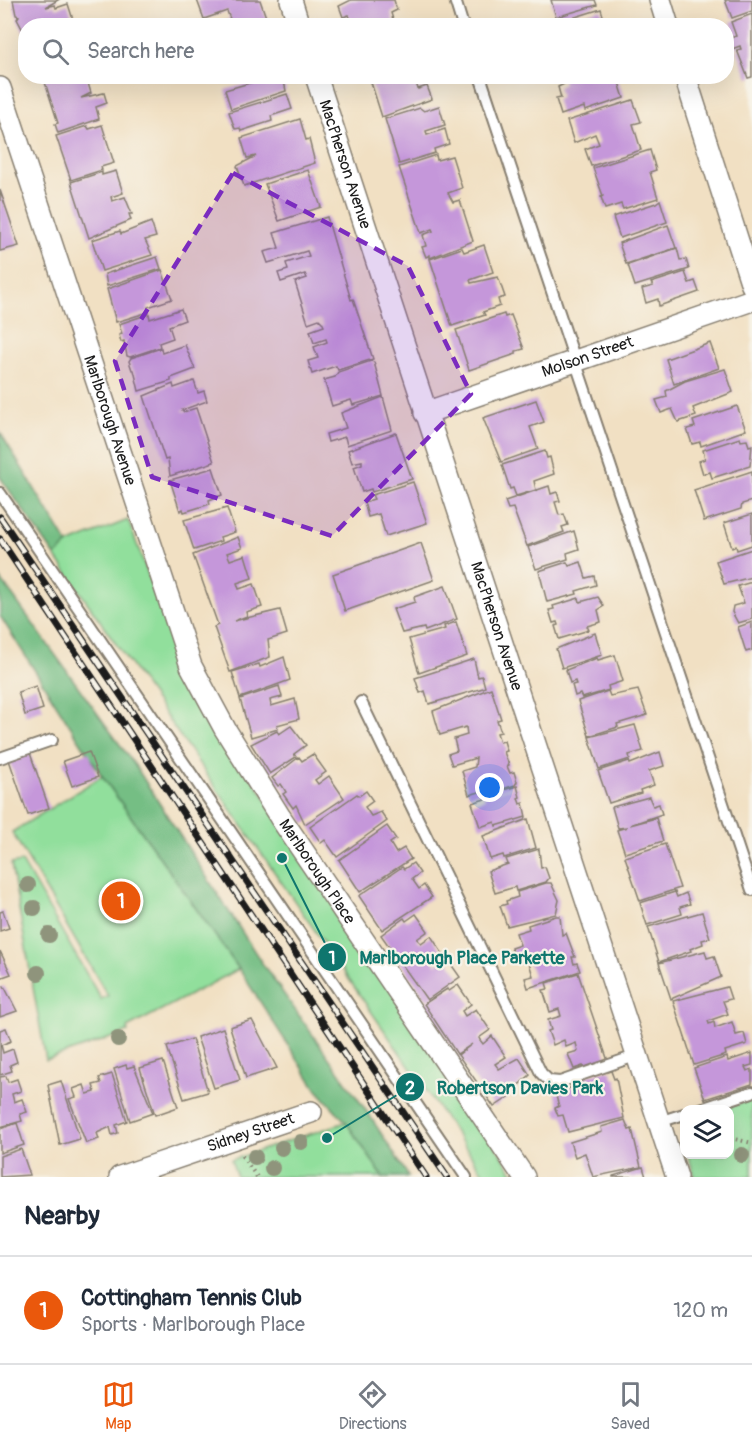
<!DOCTYPE html>
<meta charset="utf-8">
<style>
:root{--surface:#fff;--page:#f2f2f3;--text:#1f2937;--muted:#747a83;--line:#e0e1e3;--accent:#ea580c}
body{margin:0;font-family:Pangolin,sans-serif;background:var(--page);color:var(--text)}
.controls{position:absolute;right:18px;bottom:18px;display:grid;overflow:hidden;border-radius:12px;box-shadow:0 6px 24px #0002}
.controls button{width:54px;height:54px;display:grid;place-items:center;padding:0;border:0;border-bottom:2px solid var(--line);background:var(--surface);color:var(--text);font:30px sans-serif}
.you{position:absolute;left:490px;top:788px;width:21px;height:21px;margin:-15px;border:4px solid #fff;border-radius:50%;background:#1a73e8;box-shadow:0 0 0 9px #1a73e833}
.badge{display:grid;place-items:center;width:39px;height:39px;border-radius:50%;background:var(--accent);color:#fff;font-size:20px;font-weight:700}
.pin{position:absolute;translate:-50% -50%;border:3px solid #fff;box-shadow:0 2px 6px #0006}
.list{margin:0;padding:0;list-style:none}
h2{display:flex;justify-content:space-between;align-items:center;height:78px;margin:0;padding:0 24px;font-size:26px}
h2 small{font-size:20px;font-weight:400;color:var(--muted)}
.list li{display:grid;grid-template-columns:39px 1fr auto;gap:18px;align-items:center;box-sizing:border-box;height:108px;padding:0 24px;border-top:2px solid var(--line)}
.list b{display:block;font-size:22px;white-space:nowrap}
.list p{margin:0;font-size:20px;white-space:nowrap;color:var(--muted)}
.list em{font-size:20px;font-style:normal;color:var(--muted)}
.icon{flex:none;width:33px;height:33px;fill:none;stroke:currentColor;stroke-width:2;stroke-linecap:round;stroke-linejoin:round}
.map{position:relative;flex:none;width:752px;height:1177px;overflow:hidden}
.search{position:absolute;background:var(--surface);box-shadow:0 6px 24px #0002;left:18px;right:18px;top:18px;height:66px;display:flex;align-items:center;gap:15px;box-sizing:border-box;padding:0 21px;border-radius:24px;color:var(--muted);font-size:22px}
.sheet{height:186px;background:var(--surface)}
nav{display:flex;justify-content:space-around;align-items:center;box-sizing:border-box;height:84px;border-top:2px solid var(--line);background:var(--surface);font-size:16px;color:var(--muted)}
nav a{display:grid;justify-items:center;gap:3px}
nav .on{color:var(--accent)}
.map>svg:first-child{display:block}
</style>
<div class="map">
<svg width="752" height="1177" viewBox="0 0 752 1177">
<rect width="100%" height="100%" fill="#f7f3e8"/>
<filter id="ink" filterUnits="userSpaceOnUse"><feTurbulence type="fractalNoise" baseFrequency=".0167" numOctaves="2"/><feDisplacementMap in="SourceGraphic" scale="12" xChannelSelector="R" yChannelSelector="G"/><feConvolveMatrix kernelMatrix="1 2 1 2 8 2 1 2 1" color-interpolation-filters="sRGB"/></filter>
<filter id="wash" filterUnits="userSpaceOnUse"><feTurbulence type="fractalNoise" baseFrequency=".008" numOctaves="4" result="noise"/><feDisplacementMap in="SourceGraphic" scale="24" xChannelSelector="R" yChannelSelector="G"/><feGaussianBlur stdDeviation="1.35" result="paint"/><feColorMatrix in="noise" values="0 0 0 0 0 0 0 0 0 0 0 0 0 0 0 0 0 1.4 0 .05"/><feComposite in="paint" operator="in"/></filter>
<g filter="url(#wash)">
<rect width="100%" height="100%" fill="#f1e0c3"/>
<g fill="#91df9c" stroke="#567e5c" stroke-width="1.5">
<polygon points="128,520 186,678 516,1177 486,1177 55,556 68,544"/>
<polygon points="102,776 239,969 127,1028 128,1032 46,1060 11,864 22,862 101,999 108,996 12,832"/>
<polygon points="752,1099 752,1177 695,1177 688,1155 730,1154 730,1110 722,1109"/>
<polygon points="346,1122 383,1177 237,1177 231,1160"/>
</g>
<g fill="#74be84" stroke="#486d50" stroke-width="1.5">
<polygon points="0,432 68,544 55,556 0,477"/>
<polygon points="0,578 136,767 262,963 370,1116 409,1177 383,1177 346,1122 317,1090 239,969 102,776 0,616"/>
</g>
<g id="blocks">
<g fill="#c597da">
<polygon points="13,0 58,0 46,7 55,5 56,8 68,4 75,26 26,26 25,34 17,19 19,16 16,15"/>
<polygon points="197,0 260,0 269,26 210,26 230,19 227,11 204,19"/>
<polygon points="351,0 394,0 397,10 391,13 395,26 353,26 349,15 343,17 339,6"/>
<polygon points="551,0 595,0 597,5 556,17"/>
<polygon points="725,0 752,0 752,11 732,18"/>
<polygon points="601,9 606,26 560,26 559,22"/>
<polygon points="752,14 752,77 748,78 737,50 741,49 740,46 732,49 728,39 736,36 731,22"/>
<polygon points="43,76 86,76 91,93 81,98 104,93 107,103 96,107 99,119 58,133 55,124 58,123"/>
<polygon points="259,76 283,76 286,91 231,109 225,90 253,82 252,79"/>
<polygon points="369,76 414,76 418,89 427,86 432,99 382,117"/>
<polygon points="562,76 617,76 624,98 585,111 584,107 561,115 556,99 561,98 558,87 564,84"/>
<polygon points="287,94 292,109 271,116 272,121 241,131 240,128 235,129 229,112"/>
<polygon points="633,100 641,122 633,124 641,150 591,166 585,149 599,144 595,134 574,143 567,121"/>
<polygon points="439,106 445,125 426,131 427,135 445,129 449,144 434,149 435,153 399,164 385,119 420,108 424,111"/>
<polygon points="300,119 306,140 309,139 315,163 244,186 237,166 256,156 247,158 241,138"/>
<polygon points="102,125 114,163 101,167 102,170 71,180 56,136 87,126 89,129"/>
<polygon points="650,150 656,170 650,172 658,198 623,209 621,204 605,209 601,197 603,196 593,168"/>
<polygon points="436,155 437,160 452,156 462,188 448,193 453,202 460,200 473,241 430,258 430,255 426,257 422,247 426,246 423,235 433,231 432,229 421,233 399,167"/>
<polygon points="308,170 321,207 279,221 265,184"/>
<polygon points="116,171 123,193 111,197 112,201 125,197 132,214 129,214 131,220 89,238 71,182 102,172 102,175"/>
<polygon points="0,190 19,246 0,251"/>
<polygon points="660,200 667,222 620,238 613,217 656,203"/>
<polygon points="327,217 351,300 353,299 373,359 338,370 336,366 312,374 308,361 318,358 314,347 327,342 326,339 314,343 310,331 324,326 322,322 319,319 308,323 295,282 307,278 305,274 281,282 278,273 288,270 286,263 309,256 307,251 268,263 264,252 279,248 274,233"/>
<polygon points="151,222 156,237 145,240 152,255 102,271 92,240 120,231 121,234"/>
<polygon points="668,225 676,248 626,264 619,243"/>
<polygon points="484,245 493,272 470,280 471,283 498,277 505,297 498,299 500,306 483,312 485,315 452,326 430,259 462,248 464,252"/>
<polygon points="677,248 680,260 686,259 689,269 635,286 628,265"/>
<polygon points="157,257 161,269 107,286 105,274"/>
<polygon points="162,270 172,299 148,307 149,312 116,322 107,289"/>
<polygon points="685,272 689,283 695,281 699,292 659,306 658,299 646,303 642,289 653,286 651,283"/>
<polygon points="181,309 185,320 169,326 173,338 159,343 160,347 130,357 127,356 124,341 121,342 119,335 122,334 119,324 149,314 150,319"/>
<polygon points="504,314 505,317 511,315 524,349 516,351 516,354 469,370 456,330"/>
<polygon points="710,343 719,368 674,384 666,359"/>
<polygon points="185,345 195,369 171,378 171,381 139,391 134,370 132,370 129,361 131,358 161,348 162,353"/>
<polygon points="371,361 374,362 383,396 353,405 351,400 332,406 324,380 335,377 338,372"/>
<polygon points="725,369 733,392 693,408 696,416 678,422 672,409 661,413 656,400 667,397 666,391 685,381"/>
<polygon points="194,381 198,393 204,391 207,401 182,410 184,412 196,408 214,462 170,476 168,459 165,460 144,396 173,384 174,388"/>
<polygon points="383,397 392,430 347,445 345,437 328,442 326,434 346,428 341,413"/>
<polygon points="536,400 544,422 530,427 538,449 501,462 483,418"/>
<polygon points="737,406 746,430 701,446 700,442 692,444 687,429 695,427 693,421"/>
<polygon points="396,433 412,479 372,492 371,489 362,492 354,467 362,464 362,461 352,463 348,450"/>
<polygon points="740,438 741,441 747,440 749,446 752,445 750,466 712,478 710,472 703,474 699,461 705,459 703,450"/>
<polygon points="545,451 547,458 550,457 554,474 534,481 536,490 516,496 513,488 510,489 502,465"/>
<polygon points="213,468 222,495 209,500 210,504 184,512 183,509 180,511 170,480"/>
<polygon points="752,471 752,501 742,504 741,509 704,521 694,490"/>
<polygon points="413,482 427,523 386,536 379,514 368,517 364,502 374,499 372,495"/>
<polygon points="549,486 551,494 557,492 560,501 555,502 559,515 564,514 568,525 562,527 564,532 527,546 513,508 508,509 505,501"/>
<polygon points="227,508 235,532 220,537 221,541 194,550 184,520"/>
<polygon points="752,514 752,545 737,550 736,546 732,548 724,523"/>
<polygon points="574,531 579,549 567,553 568,559 536,569 528,547"/>
<polygon points="238,537 242,548 227,553 230,560 245,555 252,578 237,583 239,589 254,584 262,607 246,612 247,616 234,621 280,610 287,634 268,640 270,657 230,672 214,627 218,625 193,555"/>
<polygon points="421,543 434,580 345,611 333,574"/>
<polygon points="752,549 752,577 724,584 716,561"/>
<polygon points="567,562 569,566 581,562 586,578 594,576 596,585 576,591 577,594 547,602 539,571"/>
<polygon points="752,582 752,619 738,623 732,612 733,606 744,603 738,586"/>
<polygon points="445,586 457,619 425,631 424,628 402,633 393,609 415,602 414,597"/>
<polygon points="598,597 604,606 598,610 601,622 587,626 589,630 559,639 555,626 558,625 557,622 553,623 549,610 554,609 553,606 579,598 580,602"/>
<polygon points="456,622 467,656 419,673 409,639 445,629 444,626"/>
<polygon points="752,622 752,650 746,652 738,627"/>
<polygon points="595,633 602,655 562,668 556,649"/>
<polygon points="615,655 623,681 608,686 609,690 582,698 580,694 575,696 572,685 576,684 575,681 570,683 566,670 597,658 598,660"/>
<polygon points="284,657 290,680 240,698 232,672 259,664 260,667"/>
<polygon points="474,659 478,677 482,676 485,687 483,688 429,704 425,691 420,693 415,678"/>
<polygon points="36,686 43,709 25,715 18,692"/>
<polygon points="279,686 282,697 270,700 271,706 295,699 299,719 277,725 278,729 251,737 240,699"/>
<polygon points="491,688 501,719 497,720 501,732 497,733 500,742 504,741 507,751 504,752 509,765 507,766 510,773 514,772 517,782 515,785 484,795 483,791 469,795 462,771 475,767 476,758 452,765 448,754 457,751 454,739 467,735 466,727 440,735 433,711"/>
<polygon points="638,690 647,715 617,724 618,727 589,736 578,701 608,691 610,696"/>
<polygon points="635,725 643,751 629,755 630,759 599,769 589,737"/>
<polygon points="291,726 306,745 294,754 296,757 270,774 251,744 277,731 279,734"/>
<polygon points="89,752 98,777 72,786 63,761"/>
<polygon points="660,752 664,766 649,771 654,785 640,790 641,793 609,803 598,771 629,761 630,764"/>
<polygon points="30,753 49,808 28,815 9,760"/>
<polygon points="313,754 326,772 315,780 318,784 329,776 344,798 305,824 296,805 293,808 283,794 286,792 283,787 281,784 278,786 272,778 299,757 302,761"/>
<polygon points="517,786 520,797 518,798 520,804 523,803 526,817 496,826 495,822 480,827 472,803 485,799 484,796"/>
<polygon points="366,791 373,801 365,807 371,816 381,812 387,821 337,857 325,840 321,843 310,827 357,794 359,796"/>
<polygon points="649,797 653,806 659,804 662,814 630,825 656,818 663,841 625,853 617,830 627,827 618,828 612,807"/>
<polygon points="528,819 536,848 504,858 503,855 490,859 483,836"/>
<polygon points="387,826 396,839 390,843 396,853 404,848 411,859 360,892 339,860"/>
<polygon points="665,844 680,888 640,901 625,857"/>
<polygon points="539,849 541,868 545,867 549,878 546,882 516,891 515,887 495,893 488,871 508,864 506,859"/>
<polygon points="413,863 420,873 412,879 419,889 424,885 432,897 382,930 359,896 402,867 404,869"/>
<polygon points="546,883 551,883 559,900 556,914 507,926 500,906 507,904 506,901 518,897 517,892"/>
<polygon points="675,892 677,897 686,893 690,904 680,907 682,914 647,925 640,903"/>
<polygon points="3,911 9,928 0,931 0,912"/>
<polygon points="702,912 710,938 702,940 703,944 690,949 691,951 659,962 648,927"/>
<polygon points="416,914 428,931 417,939 421,943 431,936 443,954 433,961 436,965 446,957 460,977 427,1000 381,935 404,918 406,921"/>
<polygon points="556,916 560,916 562,935 566,933 575,957 572,957 574,964 577,963 580,971 528,988 525,978 533,976 529,963 544,958 542,954 535,954 515,958 511,948 520,945 516,933 529,929 528,925"/>
<polygon points="0,951 11,974 0,978"/>
<polygon points="705,951 707,958 714,956 721,977 671,999 659,963"/>
<polygon points="578,973 608,1061 585,1069 583,1066 574,1069 568,1054 578,1051 576,1043 566,1047 564,1040 553,1045 548,1031 551,1030 548,1020 561,1016 559,1009 550,1012 543,990 548,989 546,983"/>
<polygon points="458,985 471,1004 462,1011 465,1016 476,1009 490,1030 479,1038 480,1040 483,1044 492,1036 506,1057 495,1064 499,1069 519,1058 530,1075 513,1090 515,1093 494,1107 458,1055 472,1044 457,1054 424,1004 447,989 449,991"/>
<polygon points="4,986 17,1011 0,1017 0,988"/>
<polygon points="727,987 731,999 723,1001 728,1014 708,1021 709,1024 714,1022 715,1028 732,1022 736,1035 744,1033 747,1044 725,1051 726,1055 694,1065 673,1001"/>
<polygon points="252,1020 277,1068 246,1078 230,1027"/>
<polygon points="6,1028 11,1041 1,1045 3,1053 13,1049 17,1062 10,1065 12,1071 0,1075 0,1030"/>
<polygon points="223,1028 240,1080 214,1088 197,1037"/>
<polygon points="192,1039 208,1092 184,1099 167,1047"/>
<polygon points="752,1053 752,1065 745,1067 747,1071 752,1069 752,1084 705,1099 694,1068 727,1057 728,1061"/>
<polygon points="163,1061 178,1107 155,1115 140,1068"/>
<polygon points="126,1065 127,1068 134,1066 153,1113 130,1121 114,1069"/>
<polygon points="607,1070 611,1071 614,1079 616,1078 624,1118 568,1132 563,1115 558,1116 555,1108 559,1106 555,1093 581,1084 579,1079"/>
<polygon points="112,1074 127,1121 116,1125 118,1133 112,1135 110,1127 97,1133 99,1139 86,1143 69,1099 76,1097 73,1089 84,1085 87,1094 95,1092 93,1085 101,1083 99,1078"/>
<polygon points="6,1076 8,1082 17,1079 21,1091 12,1094 14,1102 22,1099 27,1112 20,1114 22,1121 0,1127 0,1077"/>
<polygon points="61,1081 80,1139 60,1145 48,1085"/>
<polygon points="625,1120 629,1130 632,1129 641,1167 593,1177 585,1153 575,1157 570,1142 602,1132 601,1127"/>
<polygon points="17,1123 24,1145 0,1153 0,1129"/>
<polygon points="21,1149 30,1175 0,1177 0,1156"/>
<polygon points="643,1167 646,1177 613,1177 613,1176"/>
</g>
</g>
</g>
<g filter="url(#ink)">
<use href="#blocks" fill-opacity="0" stroke="#867e70" stroke-width="1.5"/>
<g fill="none" stroke-linecap="round" stroke-linejoin="round">
<g stroke="#867e70" stroke-width="14">
<g id="lane">
<polyline points="455,0 463,26"/>
<polyline points="480,76 752,890"/>
<polyline points="0,493 466,1177"/>
<polyline points="361,702 541,1073 549,1081 560,1082 638,1055"/>
<polyline points="0,758 52,740"/>
<polyline points="698,1110 752,1092"/>
<polyline points="659,1122 684,1114"/>
</g>
</g>
<g stroke="#867e70" stroke-width="24">
<g id="street">
<polyline points="291,0 299,26"/>
<polyline points="660,0 668,26"/>
<path id="s1" d="M316,76L677,1177"/>
<polyline points="685,76 752,285"/>
<path id="s2" d="M0,88L191,666L225,729L280,817L524,1177"/>
<path id="s3" d="M425,413L752,300"/>
<path id="s4" d="M120,1177L311,1112"/>
</g>
</g>
<g stroke="#867e70" stroke-width="4" stroke-dasharray="1.5 4.5" stroke-linecap="butt">
<polyline points="730,1138 752,1143"/>
<polyline points="242,1156 257,1177"/>
</g>
<use href="#lane" stroke="#fff" stroke-width="10"/>
<use href="#street" stroke="#fff" stroke-width="21"/>
<g stroke="#1c1c1c" stroke-width="7">
<g id="rail">
<polyline points="0,517 447,1177"/>
<polyline points="0,539 426,1177"/>
</g>
</g>
<use href="#rail" stroke="#f7f3e8" stroke-width="4.5" stroke-dasharray="14" stroke-linecap="butt"/>
</g>
<g fill="#8f947c">
<circle cx="28" cy="885" r="8"/>
<circle cx="34" cy="908" r="8"/>
<circle cx="49" cy="935" r="8"/>
<circle cx="38" cy="973" r="8"/>
<circle cx="118" cy="1039" r="8"/>
<circle cx="301" cy="1142" r="8"/>
<circle cx="282" cy="1148" r="8"/>
<circle cx="742" cy="1155" r="8"/>
<circle cx="255" cy="1157" r="8"/>
<circle cx="272" cy="1168" r="8"/>
</g>
</g>
<path fill="#7b2cbf" fill-opacity="0.2" stroke="#7b2cbf" stroke-width="4.5" stroke-dasharray="12 8" stroke-linejoin="round" d="M233,173L408,266L471,394L332,536L152,477L115,361Z"/>
<g text-anchor="middle" dominant-baseline="central" stroke-width="4.5" stroke-linejoin="round" paint-order="stroke">
<g font-size="16" fill="#1c1c1c" stroke="#f7f3e8">
<text stroke="none"><textPath href="#s1" startOffset="93">MacPherson Avenue</textPath></text>
<text stroke="none"><textPath href="#s3" startOffset="172">Molson Street</textPath></text>
<text stroke="none"><textPath href="#s2" startOffset="350">Marlborough Avenue</textPath></text>
<text stroke="none"><textPath href="#s1" startOffset="579">MacPherson Avenue</textPath></text>
<text stroke="none"><textPath href="#s2" startOffset="850">Marlborough Place</textPath></text>
<text stroke="none"><textPath href="#s4" startOffset="138">Sidney Street</textPath></text>
</g>
</g>
<path fill="none" stroke="#0f766e" stroke-width="2" d="M282 858L332 957M327 1138L410 1087"/>
<g fill="#0f766e" stroke="#f7f3e8" stroke-width="2">
<circle cx="282" cy="858" r="6"/>
<circle cx="327" cy="1138" r="6"/>
<circle cx="332" cy="957" r="15"/>
<circle cx="410" cy="1087" r="15"/>
</g>
<g font-size="18" text-anchor="middle" font-weight="bold" fill="#fff">
<text x="332" y="964">1</text>
<text x="410" y="1094">2</text>
</g>
<g font-size="18" text-anchor="middle" font-weight="bold" fill="#0f766e" stroke="#f7f3e8" stroke-width="4.5" stroke-linejoin="round" paint-order="stroke">
<text x="462" y="964">Marlborough Place Parkette</text>
<text x="520" y="1094">Robertson Davies Park</text>
</g>
</svg>
<div class="controls">
<button><svg class="icon" aria-label="layers" viewBox="0 0 24 24"><path d="M12 4l9 5-9 5-9-5zM3 14l9 5 9-5"/></svg></button>
</div>
<div class="you"></div>
<div class="pin badge" style="left:121px;top:901px">1</div>
<div class="search"><svg class="icon" aria-label="search" viewBox="0 0 24 24"><circle cx="10" cy="10" r="6"/><path d="M15 15l6 6"/></svg>Search here</div>
</div>
<section class="sheet">
<h2>Nearby<small></small></h2>
<ul class="list">
<li><span class="badge">1</span><div><b>Cottingham Tennis Club</b><p>Sports · Marlborough Place</p></div><em>120 m</em></li>
</ul>
</section>
<nav>
<a class="on"><svg class="icon" aria-label="map" viewBox="0 0 24 24"><path d="M3 6l6-2 6 2 6-2v14l-6 2-6-2-6 2zM9 4v14M15 6v14"/></svg>Map</a>
<a><svg class="icon" aria-label="directions" viewBox="0 0 24 24"><path d="M12 3l9 9-9 9-9-9zM9 14v-3h6M13 9l2 2-2 2"/></svg>Directions</a>
<a><svg class="icon" aria-label="saved" viewBox="0 0 24 24"><path d="M7 4h10v16l-5-4-5 4z"/></svg>Saved</a>
</nav>
